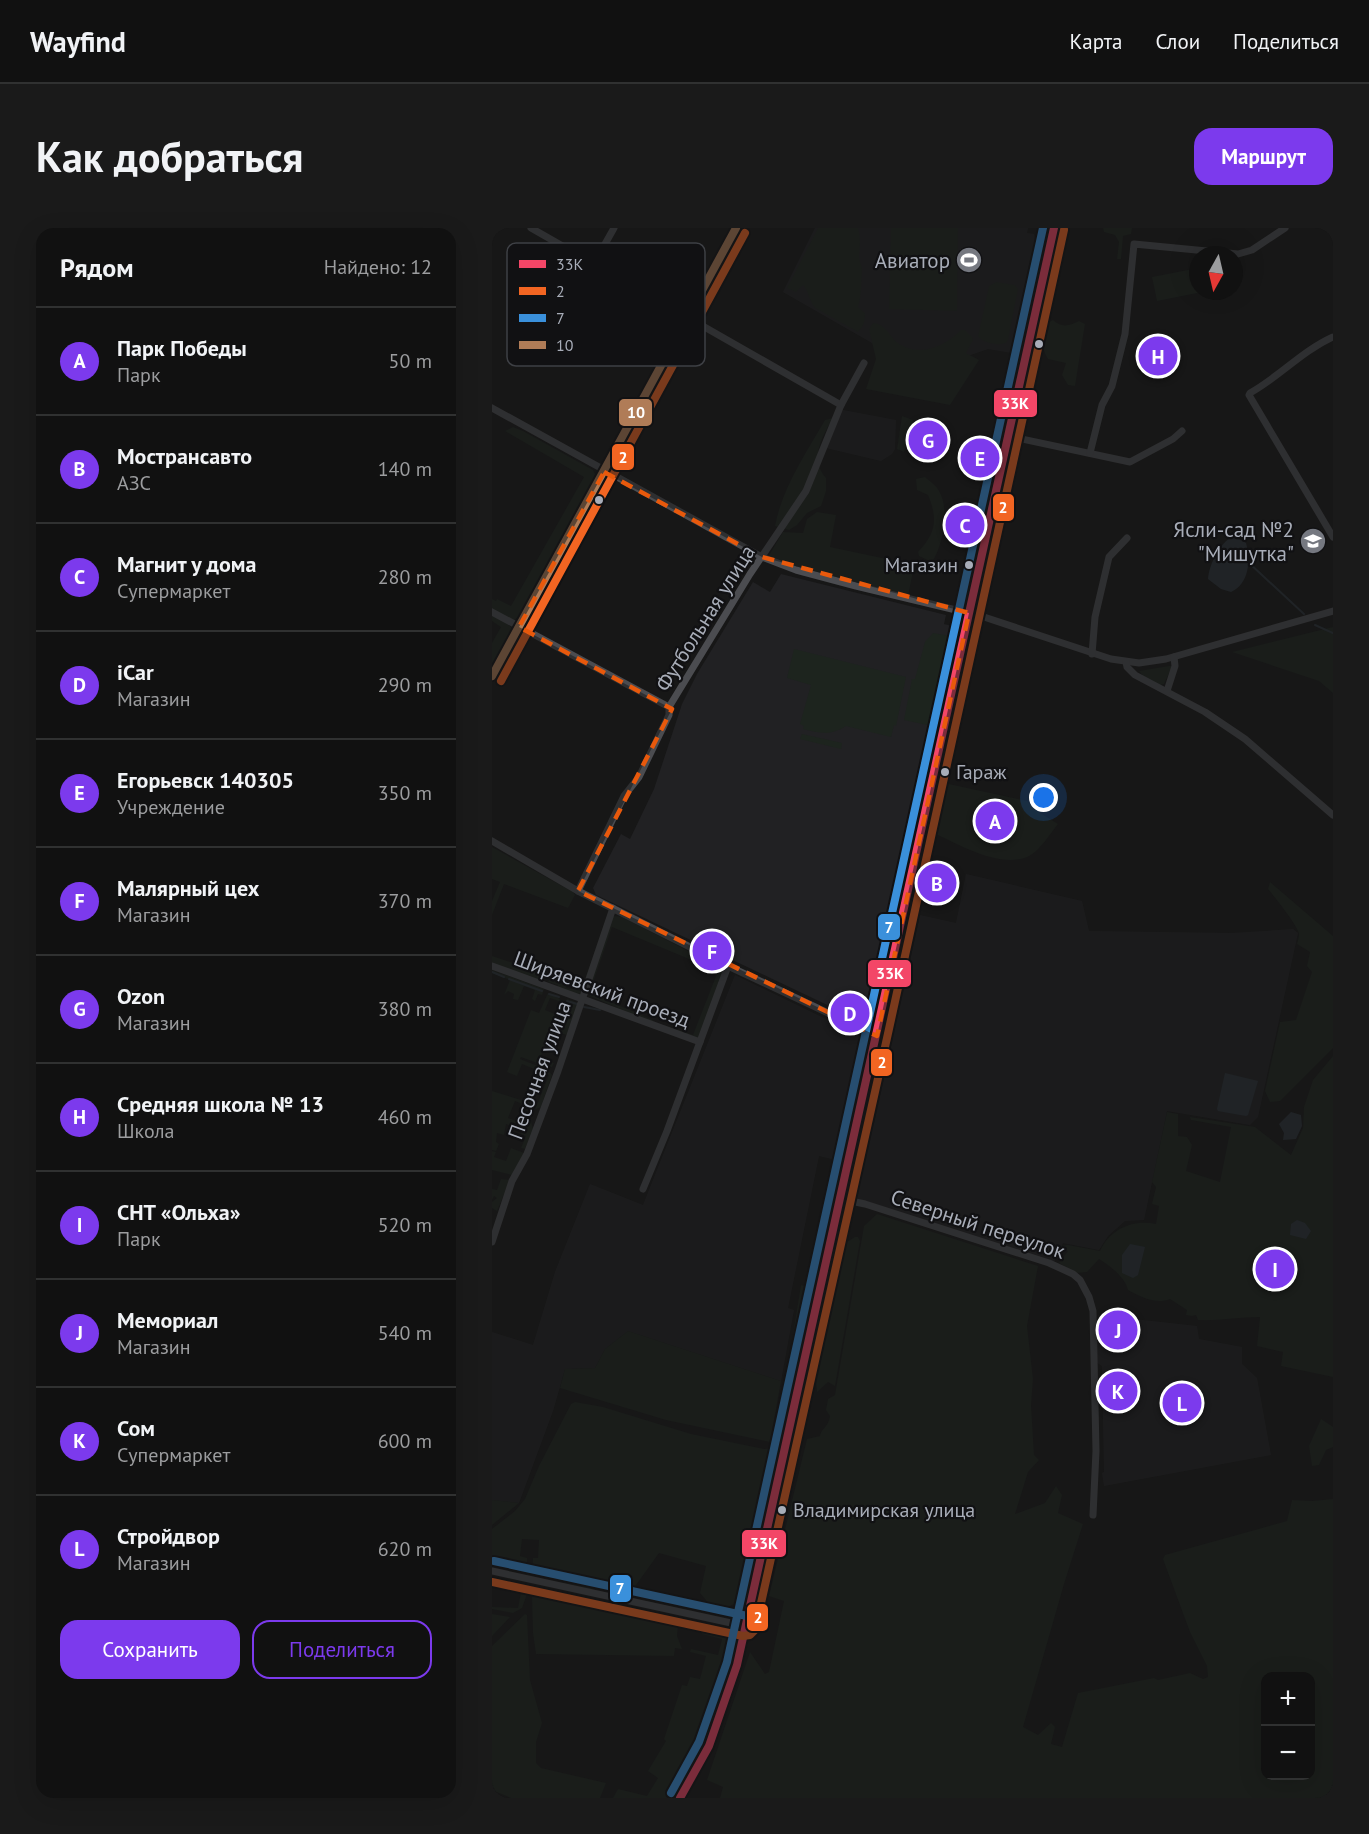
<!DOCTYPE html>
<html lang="ru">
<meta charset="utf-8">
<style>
:root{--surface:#111;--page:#1a1a1a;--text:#f1f3f6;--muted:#9c9d9f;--line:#303131;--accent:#7c3aed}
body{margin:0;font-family:"PT Sans",sans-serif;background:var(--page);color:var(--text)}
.controls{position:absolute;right:18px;bottom:18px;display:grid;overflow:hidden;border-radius:12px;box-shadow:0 6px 24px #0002}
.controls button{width:54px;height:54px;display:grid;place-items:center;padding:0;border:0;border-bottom:2px solid var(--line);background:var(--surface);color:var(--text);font:30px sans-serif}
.compass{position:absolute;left:697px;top:18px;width:54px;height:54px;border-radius:50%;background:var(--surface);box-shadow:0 6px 24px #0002;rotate:188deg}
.you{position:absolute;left:552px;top:570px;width:21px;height:21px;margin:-15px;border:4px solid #fff;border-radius:50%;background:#1a73e8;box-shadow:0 0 0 9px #1a73e833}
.badge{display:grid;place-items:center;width:39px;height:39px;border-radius:50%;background:var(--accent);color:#fff;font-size:20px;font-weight:700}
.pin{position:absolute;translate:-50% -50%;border:3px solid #fff;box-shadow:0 2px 6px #0006}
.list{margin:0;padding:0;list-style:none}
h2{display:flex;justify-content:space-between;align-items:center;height:78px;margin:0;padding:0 24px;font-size:26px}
h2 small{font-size:20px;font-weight:400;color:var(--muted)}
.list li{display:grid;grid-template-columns:39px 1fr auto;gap:18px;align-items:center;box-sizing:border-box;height:108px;padding:0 24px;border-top:2px solid var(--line)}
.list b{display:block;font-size:22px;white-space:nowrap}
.list p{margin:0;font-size:20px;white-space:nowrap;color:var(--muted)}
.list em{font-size:20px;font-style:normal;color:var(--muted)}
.actions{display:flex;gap:12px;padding:18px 24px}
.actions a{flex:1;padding:14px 0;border:2px solid var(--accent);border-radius:18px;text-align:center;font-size:21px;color:var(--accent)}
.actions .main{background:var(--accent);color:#fff}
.map{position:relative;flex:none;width:841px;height:1570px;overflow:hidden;border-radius:18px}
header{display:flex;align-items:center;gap:36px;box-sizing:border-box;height:84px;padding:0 30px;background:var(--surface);border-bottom:2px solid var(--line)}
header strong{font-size:28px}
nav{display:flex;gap:33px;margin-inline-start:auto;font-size:21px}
.intro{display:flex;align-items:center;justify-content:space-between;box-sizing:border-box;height:144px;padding:0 36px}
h1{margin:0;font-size:42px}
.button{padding:15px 27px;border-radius:18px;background:var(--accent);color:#fff;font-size:21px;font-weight:700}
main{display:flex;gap:36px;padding:0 36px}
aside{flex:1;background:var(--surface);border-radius:18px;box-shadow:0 6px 24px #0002}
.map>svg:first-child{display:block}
</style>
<header>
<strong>Wayfind</strong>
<nav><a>Карта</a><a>Слои</a><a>Поделиться</a></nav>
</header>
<div class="intro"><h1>Как добраться</h1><a class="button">Маршрут</a></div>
<main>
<aside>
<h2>Рядом<small>Найдено: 12</small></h2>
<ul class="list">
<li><span class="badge">A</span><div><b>Парк Победы</b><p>Парк</p></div><em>50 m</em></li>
<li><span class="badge">B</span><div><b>Мострансавто</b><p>АЗС</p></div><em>140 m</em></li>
<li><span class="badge">C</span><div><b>Магнит у дома</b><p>Супермаркет</p></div><em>280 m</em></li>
<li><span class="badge">D</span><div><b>iCar</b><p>Магазин</p></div><em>290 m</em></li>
<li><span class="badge">E</span><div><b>Егорьевск 140305</b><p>Учреждение</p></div><em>350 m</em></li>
<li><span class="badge">F</span><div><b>Малярный цех</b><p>Магазин</p></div><em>370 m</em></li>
<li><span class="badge">G</span><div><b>Ozon</b><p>Магазин</p></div><em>380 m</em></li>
<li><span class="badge">H</span><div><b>Средняя школа № 13</b><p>Школа</p></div><em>460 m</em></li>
<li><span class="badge">I</span><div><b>СНТ «Ольха»</b><p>Парк</p></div><em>520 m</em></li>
<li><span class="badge">J</span><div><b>Мемориал</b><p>Магазин</p></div><em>540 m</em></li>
<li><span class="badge">K</span><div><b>Сом</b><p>Супермаркет</p></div><em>600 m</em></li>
<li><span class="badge">L</span><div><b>Стройдвор</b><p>Магазин</p></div><em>620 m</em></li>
</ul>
<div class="actions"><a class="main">Сохранить</a><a>Поделиться</a></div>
</aside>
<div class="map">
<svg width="841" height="1570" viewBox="0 0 841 1570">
<rect width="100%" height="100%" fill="#171717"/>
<g fill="#212123">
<polygon points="323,0 536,0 535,5 542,6 544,16 520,125 496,121 415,149 380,115 291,64"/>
<polygon points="351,182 404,192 403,221 400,226 389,233 334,220 347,185"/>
<polygon points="289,346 454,387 452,396 460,398 440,498 371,794 104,667 101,660 129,606 138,611 162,561 190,476 205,446 261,354 278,364"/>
<polygon points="474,646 590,673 597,703 740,705 801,701 806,705 766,889 758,897 675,883 652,992 633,993 616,1008 607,1022 571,1015 562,1034 362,970 378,894 382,895 428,687 464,695"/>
<polygon points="243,747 371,809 344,932 327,928 296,1080 302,1082 289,1153 136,1103 113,1121 103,1140 73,1141 61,1183 27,1275 0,1272 0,1104 41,1117 63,1044 98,956 151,977"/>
<polygon points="606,1087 705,1098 707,1111 750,1119 750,1136 765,1150 779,1227 612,1258 610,1245 612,1244 610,1138 604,1134"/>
</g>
<g fill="#1d241e" fill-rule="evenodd">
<path d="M326,0H366C369,11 368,17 367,28C367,33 370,37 370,41C369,54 370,67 366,79L373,85C373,94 372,98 366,104L323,80C317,73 317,64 311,57L304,64L295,60Z"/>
<polygon points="399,0 466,0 465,83 397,81"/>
<polygon points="611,0 640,0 639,6 631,8 629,31 625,31 627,14 623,7 612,4"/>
<polygon points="706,40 706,63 715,63 665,73 660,49"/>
<path d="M504,54L523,57L526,61L516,112L514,115C506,118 490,115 486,108L497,58Z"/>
<path d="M561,92C570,100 577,98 587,93L593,96L583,158L576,157L570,147L574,135L556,131C548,119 552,108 555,95Z"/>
<path d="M381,95C394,96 397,108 406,115C428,130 453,118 469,102H473L480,109L481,112L474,125L487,132L458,177L374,161L384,131L377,101Z"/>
<polygon points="410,188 421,192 412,224 405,221"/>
<path d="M341,190C330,209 317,231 334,250V263L329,278L315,285L305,297L297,302L283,298C290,260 314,225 333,192Z"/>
<polygon points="21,199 31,203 101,242 104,249 28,388 22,392 0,382 0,371 4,373 5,371 19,378 92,249 13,203"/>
<path d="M433,249C437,253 444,257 447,263C458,280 451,318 440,334L427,328L426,324C444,305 446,291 436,267L425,262L424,251Z"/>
<polygon points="325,284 344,287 338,319 404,333 402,342 410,344 412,335 422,338 416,368 306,339 276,329 291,304 311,305 315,291"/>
<polygon points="0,386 18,398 20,402 0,438 0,415 9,399 0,393"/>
<polygon points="841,399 841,465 827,453 740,424"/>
<polygon points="441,405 458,408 440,498 412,492 420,451 423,451 433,414"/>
<path d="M302,421L414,449L404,498L402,497L399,509L354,498C338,508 328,505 311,501L312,498L308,496L319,457L295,450Z"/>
<polygon points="677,438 679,438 679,441 672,456 668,457 651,448 647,443"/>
<polygon points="310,506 350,515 349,521 308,511"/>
<path d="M452,555L535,573L545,583L566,596C558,606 547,624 535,629C507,640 467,617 442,605Z"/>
<polygon points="0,619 81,664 83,667 76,680 12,656 0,687 0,673 8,654 0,651"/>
<polygon points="433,621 440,628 428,666 425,670 422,670 430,623"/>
<path d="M778,654L841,708V820L788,873L778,874L773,863L788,794L804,792L820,744L815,738L818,724L805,716C806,712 807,709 807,706C807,699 782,668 776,661Z"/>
<polygon points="123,688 130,689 231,741 233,745 206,810 171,799 172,797 201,807 226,743 120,699 98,763 100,766 161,792 160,795 98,768 96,762 121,689"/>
<polygon points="113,694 89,765 86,766 65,760 66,757 56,754 59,748 72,753 75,747 78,748 74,760 89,763"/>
<polygon points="0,728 51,745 48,754 0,736"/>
<polygon points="0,742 52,761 50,767 46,766 43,773 40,771 43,762 32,758 26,772 21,771 22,766 16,763 12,767 18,752 0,745"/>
<polygon points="56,765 68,771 67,773 58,770 53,782 68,788 75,771 86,775 75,807 59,802 48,830 62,835 60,839 56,839 29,829 28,831 56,842 60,847 49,879 44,881 34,875 33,877 23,873 16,890 27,894 30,889 39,893 41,901 33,921 29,920 34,908 29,906 30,902 14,896 12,907 5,905 4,914 7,916 4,923 0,922 0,863 45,877 57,847 30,836 25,848 15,844 39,782 47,785"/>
<path d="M841,828V1149L789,1138L791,1124L765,1118L768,1089C747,1089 727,1093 706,1092L704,1087L700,1088L694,1087L695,1082L678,1071C664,1077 649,1069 636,1062C633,1049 618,1038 607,1031L595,1044L585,1045L567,1035L576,1023L568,1018L576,1017L608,1023C618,1001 641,991 664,996L667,978L660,976L664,959L660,954L675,884L686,886V908L695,909L700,917L694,943L728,954L739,899L699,892L698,889L763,899L799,927L811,900L812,879L821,852Z"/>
<polygon points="19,920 32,925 20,947 0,942 0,923 4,924 2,929 14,933"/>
<polygon points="9,951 18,952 5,983 0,980 0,974 5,970 2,968 0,972 0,961 5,962"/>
<path d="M385,986L546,1038L535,1098L541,1151L539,1177L542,1227L547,1232L536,1244L523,1286L553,1275L564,1258L570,1267L566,1285L591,1296L572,1356L531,1499L546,1507L559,1495L563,1499L559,1516L570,1519L586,1465L662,1450L666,1452L698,1445L711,1451L716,1449L715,1438L698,1404L671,1331L673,1327L795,1293L800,1272L820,1273L841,1271V1570H228L231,1559L215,1552L258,1424L273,1446L277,1444L292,1373L277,1368L315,1211L328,1208C330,1199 336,1200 338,1188L334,1182L336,1171L343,1167L372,998ZM774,1448H818V1548H774Z"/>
<polygon points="363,1009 366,1009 368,1013 343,1158 336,1154 325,1164 324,1153 350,1026 355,1014"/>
<polygon points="309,1057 316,1059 319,1065 305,1133 300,1138 296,1137"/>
<polygon points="136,1103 289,1153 278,1214 174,1192 68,1160 73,1141 103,1140 113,1121"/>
<polygon points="83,1174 111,1179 199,1206 272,1221 282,1220 258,1320 252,1360 242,1376 224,1384 208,1365 214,1338 167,1325 139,1364 136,1366 107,1360 98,1361 40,1346 41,1330 46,1330 47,1312 30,1311 28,1328 35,1330 35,1345 0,1338 0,1301 23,1283 33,1271 47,1238 79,1176"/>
<polygon points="829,1191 841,1199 841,1219 834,1222 827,1237 820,1238 817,1218"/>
<polygon points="0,1272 27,1275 0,1297"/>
<polygon points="0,1349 33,1357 35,1366 30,1380 21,1385 0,1381 0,1379 26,1380 30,1359 0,1353"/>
<polygon points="47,1360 182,1389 186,1395 185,1408 190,1421 183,1420 182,1428 44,1426 41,1405 40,1370 41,1365"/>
<polygon points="149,1365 166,1368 166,1372 185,1376 189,1372 203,1375 205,1379 202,1382 148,1371 147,1368"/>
<polygon points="0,1386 18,1389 0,1408"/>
<polygon points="33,1386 35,1387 38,1452 50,1495 44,1514 44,1535 49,1540 114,1555 108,1570 19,1570 0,1562 0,1418"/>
<path d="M212,1399C221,1401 236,1401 240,1412C243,1420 239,1431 237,1439C225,1486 204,1530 177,1570H121L126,1561L155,1568L166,1550L156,1543L174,1513L172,1511L190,1457L195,1458L198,1449L208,1451L214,1428L198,1424L199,1421L226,1427L230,1411L210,1406Z"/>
</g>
<g fill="#2a3239">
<path d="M741,308L754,315C759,332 757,356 739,364L729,361L716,351C717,336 728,315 741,308Z"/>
<polygon points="733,845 766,853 756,887 754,888 726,883 725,881"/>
<polygon points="799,884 809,887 810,898 804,911 791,912 792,905 787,896"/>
<polygon points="805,992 813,995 819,1003 814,1011 798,1007 799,996"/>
<polygon points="638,1016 653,1019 646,1047 641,1050 630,1045 630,1027"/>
</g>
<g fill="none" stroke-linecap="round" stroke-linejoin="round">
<g stroke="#2a3239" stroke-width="2">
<polyline points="756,334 812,386"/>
<polyline points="823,397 841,405"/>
<polyline points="0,744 12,749"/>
<polyline points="17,751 50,763"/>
<polyline points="57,766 67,769"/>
<polyline points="75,773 85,776"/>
<polyline points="92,779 108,782"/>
</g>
<g stroke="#4b4c50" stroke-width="7">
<polyline points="39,0 349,177"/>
<path d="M841,109C810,123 787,149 758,165L757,167L841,309"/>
<polyline points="49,130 122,0"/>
<polyline points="0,180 270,329 304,342 364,358 489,388 619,431 647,435 674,431 841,383"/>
<polyline points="516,208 638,234 681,211 690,203"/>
<polyline points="598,225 610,177 620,158 633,106 642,16 746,26 760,22 793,0"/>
<polyline points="0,384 177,479"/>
<polyline points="600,426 603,389 617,329 635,310"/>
<polyline points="634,434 635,439 643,447 713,484 753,511 841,587"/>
<polyline points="0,448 244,0"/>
<polyline points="675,463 683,438 682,429"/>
<polyline points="0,613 86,663 236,738 385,808"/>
<polyline points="86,663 132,568 147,549 177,487 177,479 258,346 314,263 349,177 372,135"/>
<polyline points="0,738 208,814"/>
<polyline points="151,961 175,903 236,738"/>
<polyline points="349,971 373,976 557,1035 581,1046 588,1052 597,1069 601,1083 604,1223 601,1287"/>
<polyline points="0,1014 20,953 35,926 66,843 121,680"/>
<polyline points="0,1343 253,1398"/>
<polyline points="188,1570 217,1518 245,1437 385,808 562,0"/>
</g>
<g stroke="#111113" stroke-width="12">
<polyline id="bus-1" points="188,1570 217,1518 245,1437 562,0"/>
</g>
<g stroke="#111113" stroke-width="12">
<g id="bus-2">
<polyline points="9,453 253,5"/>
<polyline points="0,1354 251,1408 258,1407 263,1402 395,810 572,2"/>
</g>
</g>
<g stroke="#111113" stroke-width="12">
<g id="bus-3">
<polyline points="2,1333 255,1388"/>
<polyline points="179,1565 207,1514 235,1434 551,0"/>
</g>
</g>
<g stroke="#111113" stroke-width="12">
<polyline id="bus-4" points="0,448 244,0"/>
</g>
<use href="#bus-1" stroke="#f34667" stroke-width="8"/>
<use href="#bus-2" stroke="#f26522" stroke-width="8"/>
<use href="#bus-3" stroke="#3a90db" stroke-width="8"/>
<use href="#bus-4" stroke="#b07c57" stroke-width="8"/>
</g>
<path d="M0 0H841V1570H0ZM112,244L270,329L477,385L385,808L86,663L180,481L27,399Z" fill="#171717" fill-opacity=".55" fill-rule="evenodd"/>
<path fill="none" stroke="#e8590c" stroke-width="4.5" stroke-dasharray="12 8" stroke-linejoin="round" d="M112,244L270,329L477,385L385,808L86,663L180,481L27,399Z"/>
<defs>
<g id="stadium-disc" transform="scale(1.35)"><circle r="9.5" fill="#757880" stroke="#111113"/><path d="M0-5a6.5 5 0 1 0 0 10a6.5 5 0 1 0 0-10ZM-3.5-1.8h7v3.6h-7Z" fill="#fff"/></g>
<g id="school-disc" transform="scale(1.35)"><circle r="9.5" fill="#757880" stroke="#111113"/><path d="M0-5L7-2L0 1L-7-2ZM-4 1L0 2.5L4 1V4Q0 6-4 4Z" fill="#fff"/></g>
</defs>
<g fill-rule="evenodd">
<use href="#stadium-disc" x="477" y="32"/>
<use href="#school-disc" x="821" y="313"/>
</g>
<g fill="#a8adb8" stroke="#111113" stroke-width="2">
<circle cx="547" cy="116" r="5"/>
<circle cx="107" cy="272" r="5"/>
<circle cx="477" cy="337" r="5"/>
<circle cx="453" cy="544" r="5"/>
<circle cx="290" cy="1282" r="5"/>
</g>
<g text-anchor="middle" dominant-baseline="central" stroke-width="4.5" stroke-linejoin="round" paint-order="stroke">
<g font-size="20" fill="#a8adb8" stroke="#111113" text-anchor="start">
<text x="466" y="337" text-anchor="end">Магазин</text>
<text x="464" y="544">Гараж</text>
<text x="301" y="1282">Владимирская улица</text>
</g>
<g font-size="21" fill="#a8adb8" stroke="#111113" text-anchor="end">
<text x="458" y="32">Авиатор</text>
<text x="802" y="301">Ясли-сад №2<tspan x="802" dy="24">"Мишутка"</tspan></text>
</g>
<g font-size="21" fill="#a8adb8" stroke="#111113">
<text transform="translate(213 390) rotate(-58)">Футбольная улица</text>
<text transform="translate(110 761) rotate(20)">Ширяевский проезд</text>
<text transform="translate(47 842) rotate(-70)">Песочная улица</text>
<text transform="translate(486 996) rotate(18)">Северный переулок</text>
</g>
</g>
<rect x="15" y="15" width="198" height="123" rx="9" fill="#111113" stroke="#3e4045" stroke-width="1.5"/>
<rect x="27" y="32" width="27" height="8" fill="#f34667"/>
<rect x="27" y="59" width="27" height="8" fill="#f26522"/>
<rect x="27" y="86" width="27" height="8" fill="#3a90db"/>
<rect x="27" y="113" width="27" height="8" fill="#b07c57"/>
<g font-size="16" fill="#a8adb8">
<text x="64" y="42">33К</text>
<text x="64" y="69">2</text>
<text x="64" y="96">7</text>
<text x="64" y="123">10</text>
</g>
<g stroke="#111113" stroke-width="2">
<rect x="501" y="161" width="45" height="29" rx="6" fill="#f34667"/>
<rect x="126" y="170" width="35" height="29" rx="6" fill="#b07c57"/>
<rect x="119" y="215" width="24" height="28" rx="6" fill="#f26522"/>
<rect x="500" y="265" width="23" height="29" rx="6" fill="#f26522"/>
<rect x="385" y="685" width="24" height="28" rx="6" fill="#3a90db"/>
<rect x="375" y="731" width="45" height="29" rx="6" fill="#f34667"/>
<rect x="378" y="820" width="23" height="29" rx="6" fill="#f26522"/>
<rect x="249" y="1301" width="46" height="29" rx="6" fill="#f34667"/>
<rect x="117" y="1346" width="23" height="29" rx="6" fill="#3a90db"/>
<rect x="254" y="1375" width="23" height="29" rx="6" fill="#f26522"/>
</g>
<g font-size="16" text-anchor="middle" font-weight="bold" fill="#fff">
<text x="523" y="181">33К</text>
<text x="144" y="190">10</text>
<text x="131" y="235">2</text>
<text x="511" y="285">2</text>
<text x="397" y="705">7</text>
<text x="398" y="751">33К</text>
<text x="390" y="840">2</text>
<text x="272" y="1321">33К</text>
<text x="128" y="1366">7</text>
<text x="266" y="1395">2</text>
</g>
</svg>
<div class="controls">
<button>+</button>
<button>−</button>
</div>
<svg class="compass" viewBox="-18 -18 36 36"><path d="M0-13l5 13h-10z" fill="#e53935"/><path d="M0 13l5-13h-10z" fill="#9c9d9f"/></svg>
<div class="you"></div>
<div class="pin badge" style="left:503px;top:593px">A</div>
<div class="pin badge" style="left:445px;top:655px">B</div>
<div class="pin badge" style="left:473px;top:297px">C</div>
<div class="pin badge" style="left:358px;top:785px">D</div>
<div class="pin badge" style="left:488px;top:230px">E</div>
<div class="pin badge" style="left:220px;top:723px">F</div>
<div class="pin badge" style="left:436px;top:212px">G</div>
<div class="pin badge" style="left:666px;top:128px">H</div>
<div class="pin badge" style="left:783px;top:1041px">I</div>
<div class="pin badge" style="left:626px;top:1102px">J</div>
<div class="pin badge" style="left:626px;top:1163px">K</div>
<div class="pin badge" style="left:690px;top:1175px">L</div>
</div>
</main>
